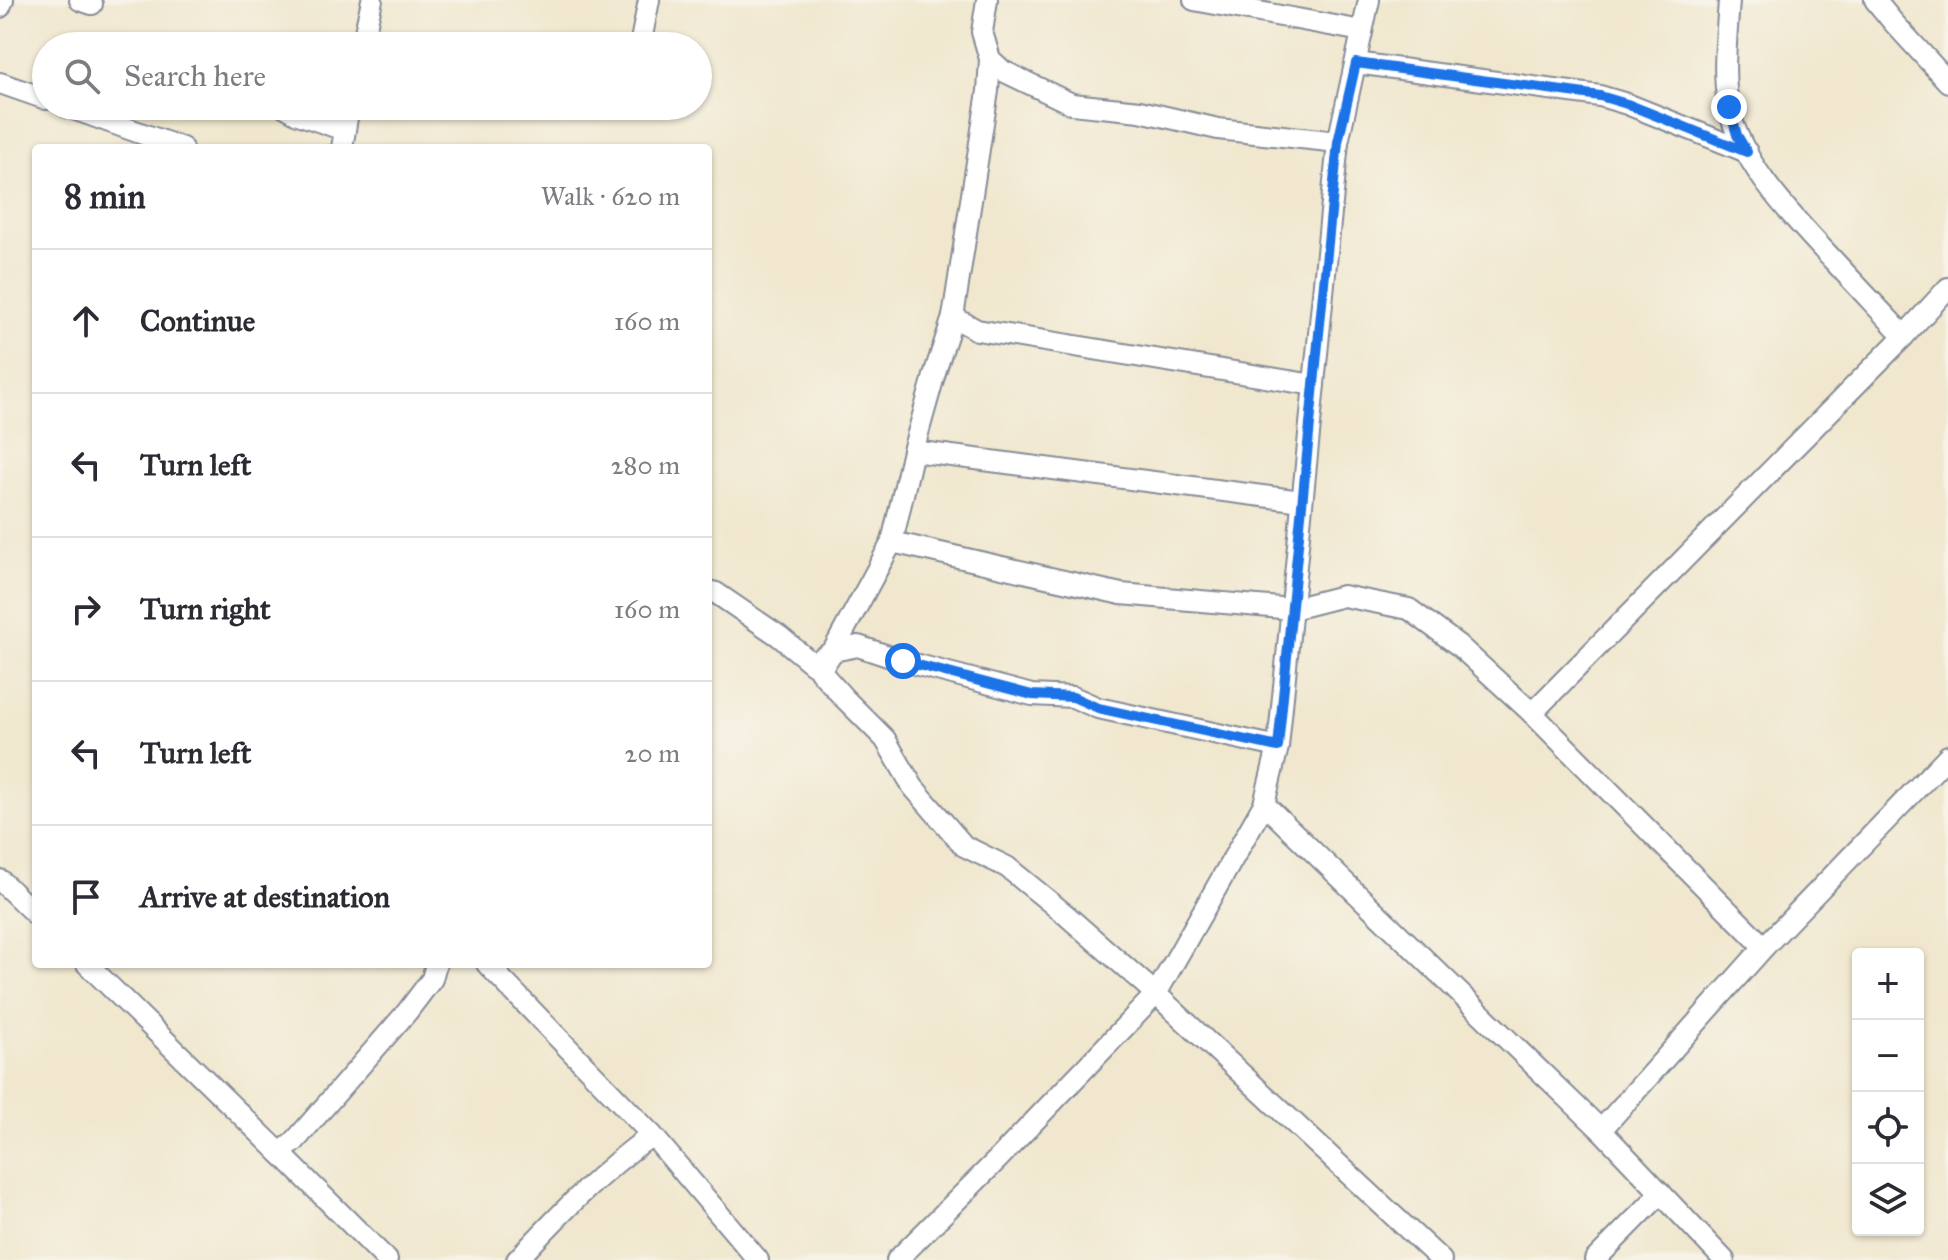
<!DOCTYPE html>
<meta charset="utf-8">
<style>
:root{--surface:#fff;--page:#f2f2f3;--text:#2b2b33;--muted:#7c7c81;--line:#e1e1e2}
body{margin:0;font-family:"IM FELL Great Primer",serif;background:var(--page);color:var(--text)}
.controls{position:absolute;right:24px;bottom:24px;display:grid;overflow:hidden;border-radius:8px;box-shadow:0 2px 6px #0004}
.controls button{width:72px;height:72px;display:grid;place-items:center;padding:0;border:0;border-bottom:2px solid var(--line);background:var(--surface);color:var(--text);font:40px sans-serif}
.stop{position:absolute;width:24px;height:24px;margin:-18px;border:6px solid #1a73e8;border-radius:50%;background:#fff}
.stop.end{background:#1a73e8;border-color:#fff;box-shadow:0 2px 8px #0008}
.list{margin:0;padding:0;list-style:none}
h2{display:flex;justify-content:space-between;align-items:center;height:104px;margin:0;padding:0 32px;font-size:34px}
h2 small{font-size:26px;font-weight:400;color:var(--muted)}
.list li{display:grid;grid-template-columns:52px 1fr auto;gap:24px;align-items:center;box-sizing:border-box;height:144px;padding:0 32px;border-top:2px solid var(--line)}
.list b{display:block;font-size:30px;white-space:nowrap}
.list em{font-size:26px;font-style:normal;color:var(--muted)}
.icon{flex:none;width:44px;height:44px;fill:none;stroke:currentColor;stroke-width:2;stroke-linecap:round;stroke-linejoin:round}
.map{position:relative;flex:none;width:1948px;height:1260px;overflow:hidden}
.search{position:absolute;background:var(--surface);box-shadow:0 2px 6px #0004;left:32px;top:32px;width:680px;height:88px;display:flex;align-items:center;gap:20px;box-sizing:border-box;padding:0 28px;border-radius:44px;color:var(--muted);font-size:30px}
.panel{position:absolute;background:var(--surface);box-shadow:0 2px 6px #0004;left:32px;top:144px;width:680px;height:824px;border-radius:8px}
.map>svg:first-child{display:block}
</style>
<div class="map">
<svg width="1948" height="1260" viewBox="0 0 1948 1260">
<rect width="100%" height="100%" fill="#f7f3e8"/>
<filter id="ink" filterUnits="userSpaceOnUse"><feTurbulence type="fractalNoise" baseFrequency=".0125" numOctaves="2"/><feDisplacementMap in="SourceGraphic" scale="16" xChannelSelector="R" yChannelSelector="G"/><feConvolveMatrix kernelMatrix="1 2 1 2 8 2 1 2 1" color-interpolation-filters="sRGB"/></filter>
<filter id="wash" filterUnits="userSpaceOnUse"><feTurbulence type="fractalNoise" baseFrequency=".006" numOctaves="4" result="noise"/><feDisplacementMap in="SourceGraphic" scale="32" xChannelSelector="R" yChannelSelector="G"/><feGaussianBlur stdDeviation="1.8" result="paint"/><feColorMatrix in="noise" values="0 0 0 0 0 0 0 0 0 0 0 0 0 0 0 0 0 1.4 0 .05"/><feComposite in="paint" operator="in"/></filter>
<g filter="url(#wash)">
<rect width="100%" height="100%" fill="#f0e7ce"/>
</g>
<g filter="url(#ink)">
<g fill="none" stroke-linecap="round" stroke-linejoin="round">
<g stroke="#868b96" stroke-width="24">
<g id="street">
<polyline points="80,0 92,4"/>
<polyline points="987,0 982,32 990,59 1003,71 1072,104 1140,111 1218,129 1338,142"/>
<polyline points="1194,0 1362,31"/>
<path d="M1729,0C1727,35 1722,70 1728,104C1739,163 1793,217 1833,260C1856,285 1880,310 1904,336"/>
<polyline points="1875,0 1893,22 1948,82"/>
<polyline points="0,7 3,0"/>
<polyline points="362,46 372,0"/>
<polyline points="640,46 649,0"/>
<polyline points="990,59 988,91 953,317 936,369 913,451 892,542 833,651 820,671 843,697 885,739 913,787 964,846 1007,867 1066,915 1156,994 1441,1260"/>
<polyline points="1356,63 1600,96 1627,104 1747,152"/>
<polyline points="0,83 46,99"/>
<polyline points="65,106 182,148"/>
<polyline points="284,106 298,114 344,130"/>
<polyline points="342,148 349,106"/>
<polyline points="953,317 977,330 1314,385"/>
<polyline points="913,451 1302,501"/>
<polyline points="892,542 1121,594 1292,609 1343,596 1409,609 1458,645 1532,713"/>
<polyline points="708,591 716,593 779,636 813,664 833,651 858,646 903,661 1032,695 1073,697 1098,708 1278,747"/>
<polyline points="1264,804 1601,1130 1724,1260"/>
<polyline points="0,880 36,915"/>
<polyline points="1764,947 1532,713 1904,336 1948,288"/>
<polyline points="87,964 280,1153"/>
<polyline points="487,964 652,1135 758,1260"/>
<polyline points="1601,1130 1764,947 1948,756"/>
<polyline points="387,1260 280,1153 294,1142 407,1012 432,979 436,964"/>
<path d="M517,1260C559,1215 601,1171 652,1135"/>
<polyline points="897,1260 1000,1157 1156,994 1264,804 1278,747 1338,142 1369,0"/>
<polyline points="1595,1260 1661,1193"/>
</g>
</g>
<use href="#street" stroke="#fff" stroke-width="20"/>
</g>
</g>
<g fill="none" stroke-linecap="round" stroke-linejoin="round" filter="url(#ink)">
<polyline stroke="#1a73e8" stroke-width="10" points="903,661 1032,695 1073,697 1098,708 1278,747 1338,142 1356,63 1600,96 1627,104 1747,152 1737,135 1729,107"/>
</g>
</svg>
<div class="controls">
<button>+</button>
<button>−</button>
<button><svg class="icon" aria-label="locate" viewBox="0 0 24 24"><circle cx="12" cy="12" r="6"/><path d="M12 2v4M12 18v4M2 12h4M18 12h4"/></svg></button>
<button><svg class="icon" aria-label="layers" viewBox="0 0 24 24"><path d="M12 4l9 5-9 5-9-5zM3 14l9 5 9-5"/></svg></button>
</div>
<div class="stop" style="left:903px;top:661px"></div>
<div class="stop end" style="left:1729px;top:107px"></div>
<div class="search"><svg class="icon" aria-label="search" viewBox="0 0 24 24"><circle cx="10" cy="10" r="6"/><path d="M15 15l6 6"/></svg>Search here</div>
<section class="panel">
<h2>8 min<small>Walk · 620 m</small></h2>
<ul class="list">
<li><svg class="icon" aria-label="ahead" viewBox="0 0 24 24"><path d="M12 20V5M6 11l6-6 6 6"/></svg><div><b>Continue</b></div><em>160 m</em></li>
<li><svg class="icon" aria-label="left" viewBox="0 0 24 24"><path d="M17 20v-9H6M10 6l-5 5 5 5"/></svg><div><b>Turn left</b></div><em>280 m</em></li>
<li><svg class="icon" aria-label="right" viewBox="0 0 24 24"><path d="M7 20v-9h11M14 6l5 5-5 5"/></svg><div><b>Turn right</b></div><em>160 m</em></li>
<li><svg class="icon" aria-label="left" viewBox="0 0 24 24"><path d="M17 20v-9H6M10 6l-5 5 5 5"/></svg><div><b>Turn left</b></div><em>20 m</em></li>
<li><svg class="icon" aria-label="arrive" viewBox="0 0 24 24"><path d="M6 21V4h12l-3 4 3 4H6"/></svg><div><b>Arrive at destination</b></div></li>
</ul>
</section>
</div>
